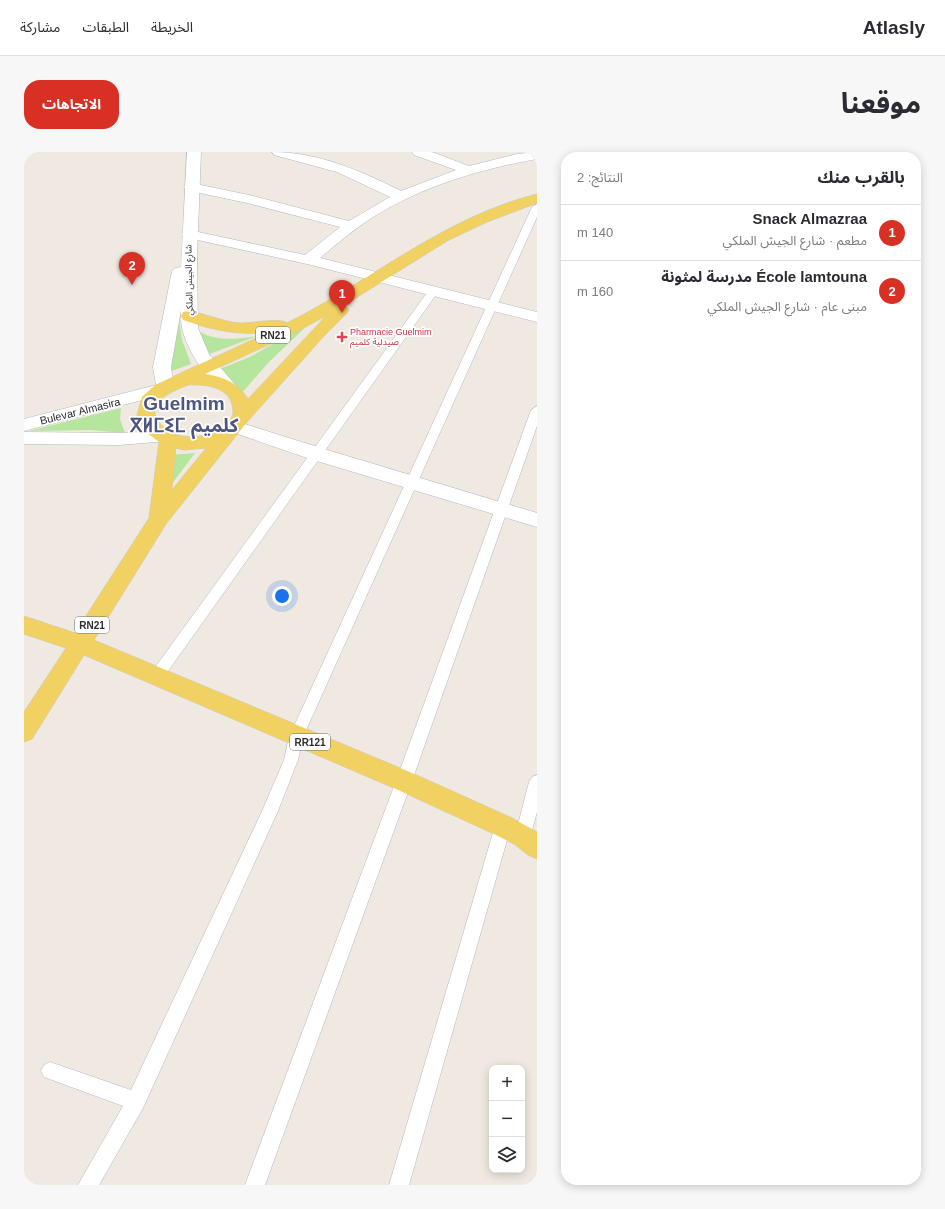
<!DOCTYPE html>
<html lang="ar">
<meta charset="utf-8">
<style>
:root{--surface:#fff;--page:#f7f7f7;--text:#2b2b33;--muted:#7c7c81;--line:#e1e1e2;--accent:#d93025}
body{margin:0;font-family:Arial,"Noto Sans Arabic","Noto Sans Tifinagh",sans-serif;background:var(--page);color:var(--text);direction:rtl}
.controls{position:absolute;right:12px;bottom:12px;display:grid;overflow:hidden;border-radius:8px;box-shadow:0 2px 10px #0003}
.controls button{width:36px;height:36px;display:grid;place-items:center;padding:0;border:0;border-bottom:1px solid var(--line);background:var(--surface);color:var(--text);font:20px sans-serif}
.you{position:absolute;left:258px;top:444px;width:14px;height:14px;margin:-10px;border:3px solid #fff;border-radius:50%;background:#1a73e8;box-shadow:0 0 0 6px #1a73e833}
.badge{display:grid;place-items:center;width:26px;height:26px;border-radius:50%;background:var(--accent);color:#fff;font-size:13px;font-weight:700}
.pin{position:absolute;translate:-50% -33px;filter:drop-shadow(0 1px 2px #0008)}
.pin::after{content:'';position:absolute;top:21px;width:14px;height:12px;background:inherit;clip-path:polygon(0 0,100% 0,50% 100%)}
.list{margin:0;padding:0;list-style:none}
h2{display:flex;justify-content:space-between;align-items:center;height:52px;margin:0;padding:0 16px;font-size:17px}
h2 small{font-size:13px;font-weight:400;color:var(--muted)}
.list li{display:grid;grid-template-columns:26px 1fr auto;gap:12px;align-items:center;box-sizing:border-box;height:56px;padding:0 16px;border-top:1px solid var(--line)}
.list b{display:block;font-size:15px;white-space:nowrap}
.list p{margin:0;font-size:13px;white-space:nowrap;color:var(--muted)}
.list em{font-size:13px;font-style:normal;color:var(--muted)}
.icon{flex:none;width:22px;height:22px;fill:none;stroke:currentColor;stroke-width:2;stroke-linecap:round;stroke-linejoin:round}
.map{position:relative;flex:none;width:513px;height:1033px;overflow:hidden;direction:ltr;border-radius:16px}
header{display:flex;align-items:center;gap:24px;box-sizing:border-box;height:56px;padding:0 20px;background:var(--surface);border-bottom:1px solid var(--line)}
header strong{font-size:19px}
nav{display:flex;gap:22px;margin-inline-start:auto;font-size:14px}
.intro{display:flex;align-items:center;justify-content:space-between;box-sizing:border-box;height:96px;padding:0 24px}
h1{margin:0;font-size:28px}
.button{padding:10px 18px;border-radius:16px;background:var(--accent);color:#fff;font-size:14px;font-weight:700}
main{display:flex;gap:24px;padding:0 24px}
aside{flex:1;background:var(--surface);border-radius:16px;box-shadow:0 2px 10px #0003}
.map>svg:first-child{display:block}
</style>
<header>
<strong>Atlasly</strong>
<nav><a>الخريطة</a><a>الطبقات</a><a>مشاركة</a></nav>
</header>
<div class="intro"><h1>موقعنا</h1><a class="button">الاتجاهات</a></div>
<main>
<aside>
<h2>بالقرب منك<small>النتائج: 2</small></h2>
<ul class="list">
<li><span class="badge">1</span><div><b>Snack Almazraa</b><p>مطعم · شارع الجيش الملكي</p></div><em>140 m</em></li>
<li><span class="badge">2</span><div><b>École lamtouna مدرسة لمثونة</b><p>مبنى عام · شارع الجيش الملكي</p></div><em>160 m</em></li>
</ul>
</aside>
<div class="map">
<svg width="513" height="1033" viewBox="0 0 513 1033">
<rect width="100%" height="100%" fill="#efe9e1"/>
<g fill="#b6e59e">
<polygon points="155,167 158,188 167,212 142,221"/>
<polygon points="289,168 245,210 216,243 193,218 226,205"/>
<path d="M174,179C193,190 212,187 233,184L183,203Z"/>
<polygon points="97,256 96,267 101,281 67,278 5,279"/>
<polygon points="171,301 141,341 146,303"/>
</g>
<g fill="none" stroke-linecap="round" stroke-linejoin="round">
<g stroke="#b4b7c1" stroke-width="1">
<g id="lane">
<polygon points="513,52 513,65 279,585 274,608 254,659 119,956 75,1033 54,1033 99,954 20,925 17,919 20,913 26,910 107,938 239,657 260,608 265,585 508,55"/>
<polygon points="409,137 414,140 137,529 132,531 127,529 125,525 127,521 405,138"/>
<polygon points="513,254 513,274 388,629 241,1033 221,1033 372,629 507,258"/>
<polygon points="513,623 513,660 505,689 499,691 493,689 491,684 505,630 508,625"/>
<polygon points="479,667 485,669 487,674 385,1033 365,1033 471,674 473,669"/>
</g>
</g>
<g stroke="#b4b7c1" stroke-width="1">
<g id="street">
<path d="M248,0C294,0 337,19 377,39L432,18L390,3L388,0H408L445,14L493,2L513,0V7C456,17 399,34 349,65C330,77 313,92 296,106L513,160V170L283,112L160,85L158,82L160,79L165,78L281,103L316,75L223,51L162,38L160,35L162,32L167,31L225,43L325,69L366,45L313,20L250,3Z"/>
<polygon points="211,269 300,297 513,361 513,375 286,307 205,279 202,275 205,271"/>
</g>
</g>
<g stroke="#b4b7c1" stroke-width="1">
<g id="secondary">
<path d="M163,0H177L173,103L174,176L185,202L213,235L210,239C206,240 202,241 198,239C185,232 164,198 160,183C157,175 157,167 157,158L147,215L150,234L141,242L0,279V267L132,233L129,215L148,119L151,116L157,115Z"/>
<polygon points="138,279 144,281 147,285 144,289 95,293 0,292 0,280 95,281"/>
</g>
</g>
<g stroke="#c9c9c9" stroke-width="1">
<path id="primary" d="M513,42V51L463,70L423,89L319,154L323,155L325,158L323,161L300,184L223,270L142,372L70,488L388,621L488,666L513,680V707L504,703L490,692L470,682L372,637L60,503L8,587L0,590V560L42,496L0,482V464L51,481L125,366L135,290L122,280L113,263L118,245L131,233L245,180C215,184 188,178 159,168L157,164L159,160C172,157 198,170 214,171C225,172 256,165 263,171C347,129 420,65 513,42ZM302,164L224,247C213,230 200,225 181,222L270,181ZM164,233C179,232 203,234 208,252C209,257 210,262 207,267C198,285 160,290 144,279C114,255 141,242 164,233ZM152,296L160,298L182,296L148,338Z"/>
</g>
<use href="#lane" fill="#fff" fill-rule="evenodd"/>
<use href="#street" fill="#fff" fill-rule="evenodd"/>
<use href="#secondary" fill="#fff" fill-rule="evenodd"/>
<use href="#primary" fill="#f2d163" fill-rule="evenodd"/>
</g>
<path fill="#e0444e" stroke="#fff" stroke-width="1.5" d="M316 179h4v4h4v4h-4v4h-4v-4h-4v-4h4z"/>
<g text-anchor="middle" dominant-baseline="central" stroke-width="3.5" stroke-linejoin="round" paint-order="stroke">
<g font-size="9" fill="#2e2e2e" stroke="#fff">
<text transform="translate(165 128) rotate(-91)">شارع الجيش الملكي</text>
</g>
<g font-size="9" fill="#be3a42" stroke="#fff" text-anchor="start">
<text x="326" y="180">Pharmacie Guelmim<tspan x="326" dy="10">صيدلية كلميم</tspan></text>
</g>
<g fill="#fff" stroke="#6d6d6d" stroke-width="1">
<rect x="232" y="175" width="34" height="16" rx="3"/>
<rect x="51" y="465" width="34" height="16" rx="3"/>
<rect x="266" y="582" width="40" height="16" rx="3"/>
</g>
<g font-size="10" font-weight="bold" fill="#2e2e2e">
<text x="249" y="183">RN21</text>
<text x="68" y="473">RN21</text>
<text x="286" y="590">RR121</text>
</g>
<g font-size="11" fill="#2e2e2e" stroke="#fff">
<text transform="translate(56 259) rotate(-14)">Bulevar Almasira</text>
</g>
<g font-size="19" font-weight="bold" fill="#4d5680" stroke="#fff">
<text x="160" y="251">Guelmim<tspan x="160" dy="22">ⴳⵍⵎⵉⵎ كلميم</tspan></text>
</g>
</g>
</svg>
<div class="controls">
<button>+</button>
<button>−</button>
<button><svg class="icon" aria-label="layers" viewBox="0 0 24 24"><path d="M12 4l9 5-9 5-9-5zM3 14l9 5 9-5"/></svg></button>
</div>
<div class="you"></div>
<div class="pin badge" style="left:318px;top:161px">1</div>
<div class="pin badge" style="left:108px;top:133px">2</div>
</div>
</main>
